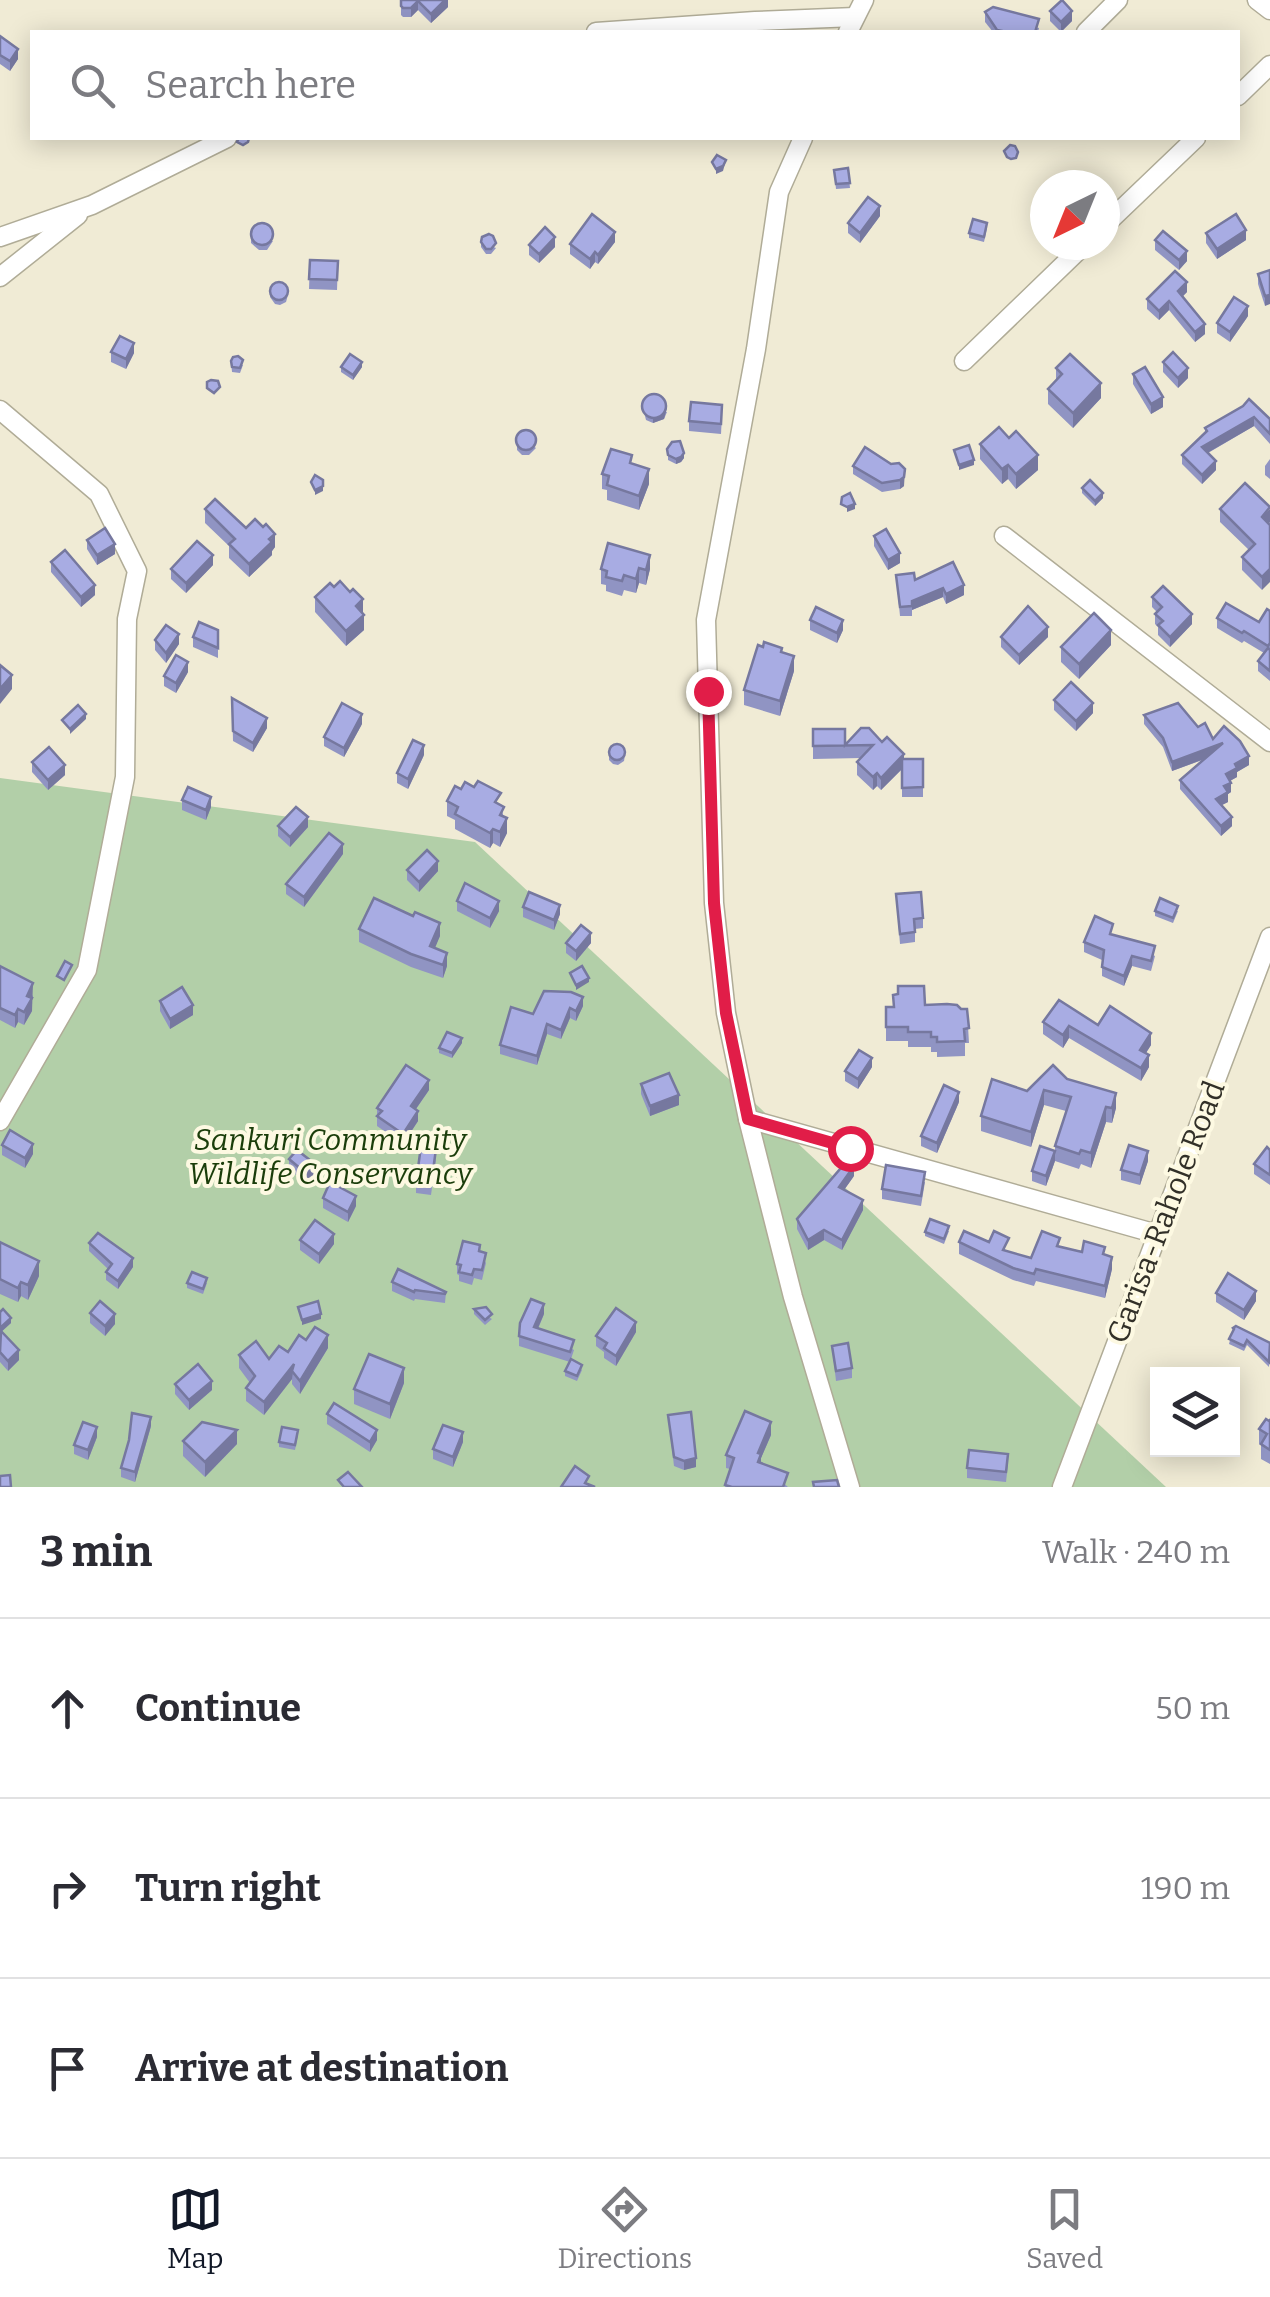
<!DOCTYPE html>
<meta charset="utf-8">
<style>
:root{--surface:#fff;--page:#f7f7f7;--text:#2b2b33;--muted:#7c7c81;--line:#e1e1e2;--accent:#111827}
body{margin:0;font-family:Bitter,serif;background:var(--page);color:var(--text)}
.controls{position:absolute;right:30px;bottom:30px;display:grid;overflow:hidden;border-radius:0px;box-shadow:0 5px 25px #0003}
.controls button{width:90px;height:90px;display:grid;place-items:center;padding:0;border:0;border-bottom:2px solid var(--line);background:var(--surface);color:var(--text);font:50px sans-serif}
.compass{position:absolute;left:1030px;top:170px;width:90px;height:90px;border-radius:50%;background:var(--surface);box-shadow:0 5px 25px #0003;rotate:223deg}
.stop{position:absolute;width:30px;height:30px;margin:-22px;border:8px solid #e11d48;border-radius:50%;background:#fff}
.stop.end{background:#e11d48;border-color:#fff;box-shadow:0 2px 10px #0008}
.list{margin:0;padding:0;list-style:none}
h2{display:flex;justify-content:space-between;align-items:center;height:130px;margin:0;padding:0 40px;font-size:42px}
h2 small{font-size:32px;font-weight:400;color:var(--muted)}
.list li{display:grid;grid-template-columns:65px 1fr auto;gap:30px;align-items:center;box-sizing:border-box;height:180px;padding:0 40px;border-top:2px solid var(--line)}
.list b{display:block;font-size:38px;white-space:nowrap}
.list em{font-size:32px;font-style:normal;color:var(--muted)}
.icon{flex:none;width:55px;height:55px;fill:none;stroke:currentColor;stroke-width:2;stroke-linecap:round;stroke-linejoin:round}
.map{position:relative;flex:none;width:1270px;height:1487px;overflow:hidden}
.search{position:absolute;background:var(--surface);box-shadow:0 5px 25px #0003;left:30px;right:30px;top:30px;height:110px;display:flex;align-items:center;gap:25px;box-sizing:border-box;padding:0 35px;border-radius:0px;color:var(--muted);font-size:38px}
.sheet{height:670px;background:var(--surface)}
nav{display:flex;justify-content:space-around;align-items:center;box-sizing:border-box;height:140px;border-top:2px solid var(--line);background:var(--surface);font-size:28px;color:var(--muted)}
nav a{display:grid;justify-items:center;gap:5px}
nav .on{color:var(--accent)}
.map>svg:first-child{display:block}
</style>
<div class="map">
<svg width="1270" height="1487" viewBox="0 0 1270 1487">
<rect width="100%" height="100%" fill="#f0ebd5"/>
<polygon fill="#b2cfa8" points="0,778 475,842 1166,1487 0,1487"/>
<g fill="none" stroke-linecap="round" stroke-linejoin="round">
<g stroke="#b0ac97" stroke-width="21">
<g id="street">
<polyline points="1257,0 1270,10"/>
<polyline points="596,32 755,21 855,17"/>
<polyline points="848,32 864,0"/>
<polyline points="1086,32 1118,0"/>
<polyline points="1238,96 1270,65"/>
<polyline points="803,138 779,192 756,349 706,620 714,903 726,1013 748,1119 793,1297 850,1487"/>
<polyline points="1105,225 1196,138"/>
<polyline points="0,237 92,205 227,138"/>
<polyline points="0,277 78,215"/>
<polyline points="964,361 1084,245"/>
<polyline points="0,410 99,494 137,571 127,619 125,777 87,970 0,1121"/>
<polyline points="1004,536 1270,742"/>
<polyline points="748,1119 1157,1234"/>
<polyline points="1062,1487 1270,937"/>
</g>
</g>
<use href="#street" stroke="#fff" stroke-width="18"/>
</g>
<g fill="#9094c3">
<polygon points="401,0 448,0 448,7 431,23 418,10 411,17 403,17 401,15"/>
<polygon points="1050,11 1072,21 1061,32 1050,21"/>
<polygon points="985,12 1039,28 1038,32 993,32 985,22"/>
<polygon points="0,36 18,59 10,71 0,64"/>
<polygon points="848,168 850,188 836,189 834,170"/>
<polygon points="880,216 860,243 848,233 848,223"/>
<polygon points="987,228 984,242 969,238 969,233"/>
<polygon points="1206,233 1246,240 1217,259 1206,243"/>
<polygon points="251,238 273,241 267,250 259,250 251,243"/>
<polygon points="1155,240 1187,261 1179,270 1155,250"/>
<polygon points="481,242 496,248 491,254 486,254 481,247"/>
<polygon points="615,242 598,264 595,262 590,269 570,254 570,244"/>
<polygon points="529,245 555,247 539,263 529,255"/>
<polygon points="310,260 338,261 337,290 309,289"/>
<polygon points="1270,270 1265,306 1258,284 1258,274"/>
<polygon points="270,292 288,295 286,302 280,305 275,304 270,297"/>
<polygon points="1187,292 1183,296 1205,334 1195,342 1169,310 1159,320 1147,309 1147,299"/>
<polygon points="1248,316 1230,342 1217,333 1217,323"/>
<polygon points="111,352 134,353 126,369 111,362"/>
<polygon points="231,361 243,365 240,373 232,372"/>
<polygon points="1163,362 1188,378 1178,388 1163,372"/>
<polygon points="341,367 362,367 353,380 341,372"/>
<polygon points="1056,368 1101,398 1073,428 1048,404 1048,389 1056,381"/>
<polygon points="1133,374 1163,407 1151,414 1133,384"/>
<polygon points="642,404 667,412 664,419 653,423 646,420"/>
<polygon points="1243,406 1270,419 1270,444 1254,426 1208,453 1216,470 1202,484 1182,464 1182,455 1205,432 1205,428"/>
<polygon points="722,415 721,434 689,431 689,421"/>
<polygon points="517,435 536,448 529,455 522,455 517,450"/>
<polygon points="980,444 1038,470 1016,489 1008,479 1002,484 980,459"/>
<polygon points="668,453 684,458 681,462 676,464 668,460"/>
<polygon points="1270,459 1270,479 1265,475 1265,466"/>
<polygon points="632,463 649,484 639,510 607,500 607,490 602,489 602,474"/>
<polygon points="891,464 904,486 900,489 882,492 853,474 853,466"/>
<polygon points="1082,488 1103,498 1095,506 1082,493"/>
<polygon points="205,509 246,528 263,527 275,547 272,551 272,555 249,577 229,558 229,546 205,523"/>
<polygon points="1220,509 1270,522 1268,524 1262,590 1242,570 1242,557 1249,550 1220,522"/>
<polygon points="874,536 900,563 888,570 874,546"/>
<polygon points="87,540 115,554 97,565 87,549"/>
<polygon points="608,543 650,569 646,585 639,583 636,593 624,590 622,596 606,591 606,585 601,584 601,569"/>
<polygon points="51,562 95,595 81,607 51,572"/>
<polygon points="213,565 186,593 171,579 171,569"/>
<polygon points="896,575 915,580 964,595 946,604 943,597 912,610 912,616 900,616"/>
<polygon points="315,597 363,613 364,630 346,646 315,612"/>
<polygon points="1152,597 1192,624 1170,647 1158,635 1158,627 1155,624 1155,614 1157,612 1152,607"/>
<polygon points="1270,611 1270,681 1258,671 1258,661 1264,653 1244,641 1242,643 1217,628 1217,618 1259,622"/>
<polygon points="810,620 843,630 837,643 810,630"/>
<polygon points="218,630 218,658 193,647 193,637"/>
<polygon points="1001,637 1048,637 1019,665 1001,647"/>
<polygon points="155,640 179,644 166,663 155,650"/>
<polygon points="1111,645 1079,679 1061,662 1061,647"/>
<polygon points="794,671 780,716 744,705 744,690"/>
<polygon points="188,672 176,693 164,686 164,676"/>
<polygon points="232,698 267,728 253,752 233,741"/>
<polygon points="1054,700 1093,713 1076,731 1054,710"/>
<polygon points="1144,715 1198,727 1249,765 1237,772 1237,777 1230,781 1231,792 1228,794 1228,802 1222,805 1232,826 1221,836 1180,789 1180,780 1205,759 1172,771 1163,747 1144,724"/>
<polygon points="362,724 344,757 324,746 324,737"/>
<polygon points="813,729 845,745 882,742 904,759 923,759 923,797 902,797 902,769 881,790 877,786 873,790 857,775 857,762 861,758 813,759"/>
<polygon points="609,749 625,755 624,761 618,765 613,764 609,760"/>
<polygon points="424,755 408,789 397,783 397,773"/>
<polygon points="32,762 65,775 48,790 32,772"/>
<polygon points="182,800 211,807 206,820 182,810"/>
<polygon points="447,801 501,805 507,833 500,847 493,843 490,848 455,829 455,820 447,816"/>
<polygon points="278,826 308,827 290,847 278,836"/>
<polygon points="343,854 304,907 286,894 286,884"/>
<polygon points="407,870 438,871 419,892 407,880"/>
<polygon points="896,894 923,918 923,928 915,929 915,942 900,944"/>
<polygon points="457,901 499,911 490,928 457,911"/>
<polygon points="523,907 560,914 554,930 523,917"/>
<polygon points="1155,911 1178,911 1173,923 1155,916"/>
<polygon points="359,929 440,936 434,948 447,966 443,978 411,967 359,942"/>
<polygon points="1113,935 1155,956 1151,971 1132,966 1124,986 1102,976 1102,960 1084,952 1084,942"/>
<polygon points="566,943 591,943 576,961 566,953"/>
<polygon points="0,966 33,996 32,999 32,1011 24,1025 18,1022 15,1028 0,1020"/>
<polygon points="160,1001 193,1015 170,1029 160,1011"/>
<polygon points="925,1005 967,1009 969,1043 965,1043 965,1056 937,1057 937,1052 931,1052 931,1047 908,1047 908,1041 886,1041 886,1007"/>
<polygon points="583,1006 576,1021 570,1018 561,1039 547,1034 537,1065 500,1054 500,1045 533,1014"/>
<polygon points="1043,1022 1098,1025 1151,1045 1146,1053 1149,1067 1141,1081 1069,1038 1063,1048 1043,1034"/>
<polygon points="462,1043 452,1058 439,1053 439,1048"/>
<polygon points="872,1067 858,1089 845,1081 845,1071"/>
<polygon points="1067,1079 1116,1108 1112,1123 1106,1122 1091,1168 1081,1164 1079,1169 1055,1161 1055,1146 1066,1111 1044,1105 1031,1147 981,1131 981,1116 1027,1091"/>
<polygon points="641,1084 679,1105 650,1116 641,1094"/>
<polygon points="429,1090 416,1109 418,1121 403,1144 377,1126 377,1108"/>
<polygon points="959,1102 937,1153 921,1146 921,1136"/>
<polygon points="2,1145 33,1154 25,1168 2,1155"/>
<polygon points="1270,1150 1270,1185 1254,1174 1254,1164"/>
<polygon points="289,1159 315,1174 307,1184 289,1169"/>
<polygon points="436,1159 431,1195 416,1193 416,1183"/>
<polygon points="1055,1161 1046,1186 1032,1181 1032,1171"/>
<polygon points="1148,1161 1140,1185 1121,1180 1121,1170"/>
<polygon points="854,1176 844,1190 863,1210 842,1250 824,1240 808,1250 797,1229 797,1219"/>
<polygon points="925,1182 921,1206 882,1199 882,1189"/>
<polygon points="323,1198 356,1206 348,1222 323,1208"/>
<polygon points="949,1231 944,1244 925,1236 925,1232"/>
<polygon points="300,1240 334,1244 319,1264 300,1250"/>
<polygon points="0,1242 39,1276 28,1300 21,1296 18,1302 0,1294"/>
<polygon points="959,1242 989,1242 1008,1251 1031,1258 1060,1247 1105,1255 1112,1269 1105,1298 1036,1281 1034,1286 1013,1280 959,1254"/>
<polygon points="89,1243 133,1267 118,1289 106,1280 106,1272 108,1269 89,1251"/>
<polygon points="480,1251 486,1263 482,1280 474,1278 472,1285 459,1281 459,1275 457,1274 457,1264"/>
<polygon points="392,1282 446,1292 445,1303 415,1299 414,1301 392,1291"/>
<polygon points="187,1283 207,1283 203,1294 187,1288"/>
<polygon points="1216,1293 1256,1301 1244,1320 1216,1302"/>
<polygon points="474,1309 492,1319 485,1325 474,1314"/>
<polygon points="0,1312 11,1323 1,1332 19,1360 8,1371 0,1362"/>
<polygon points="90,1313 115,1324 105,1336 90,1323"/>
<polygon points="544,1314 538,1329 574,1350 571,1359 582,1370 577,1381 565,1376 565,1371 570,1362 519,1346 519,1336"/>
<polygon points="1233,1328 1270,1342 1269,1367 1247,1345 1244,1351 1229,1344"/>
<polygon points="636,1332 616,1366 604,1358 604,1352 596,1346 596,1336"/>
<polygon points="306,1340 328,1348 300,1394 292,1384 292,1379 264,1415 246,1401 246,1388 250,1383 239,1368 239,1355 269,1359 288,1352"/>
<polygon points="832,1346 852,1368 852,1378 836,1381"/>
<polygon points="404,1383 390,1419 354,1404 354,1389"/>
<polygon points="175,1384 212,1390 189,1410 175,1394"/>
<polygon points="327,1414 377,1440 370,1452 327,1424"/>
<polygon points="668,1415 696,1467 684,1470 674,1466"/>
<polygon points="1270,1420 1270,1464 1261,1459 1261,1445 1259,1444 1259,1429"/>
<polygon points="151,1426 135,1482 121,1477 121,1468 129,1440"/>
<polygon points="298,1435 295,1450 279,1447 279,1442"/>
<polygon points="771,1435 761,1458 761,1463 788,1487 725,1487 730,1469 726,1468 726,1455"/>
<polygon points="97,1437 88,1460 74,1454 74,1445"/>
<polygon points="183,1441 237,1444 205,1477 183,1456"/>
<polygon points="463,1442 453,1467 433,1459 433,1449"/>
<polygon points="1008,1464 1006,1482 967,1478 967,1468"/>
</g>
<g fill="#76789f">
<polygon points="445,0 448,0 448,7 431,23 431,14"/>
<polygon points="418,1 418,10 411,17 411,8"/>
<polygon points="1072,11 1072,21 1061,32 1061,22"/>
<polygon points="18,49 18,59 10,71 10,61"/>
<polygon points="726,160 723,171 716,174 716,169"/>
<polygon points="880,206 880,216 860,243 860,233"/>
<polygon points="1246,230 1246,240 1217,259 1217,249"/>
<polygon points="615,232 615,242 598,264 598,255"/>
<polygon points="555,237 555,247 539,263 539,254"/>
<polygon points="1187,251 1187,261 1179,270 1179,260"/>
<polygon points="595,252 595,262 590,269 590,259"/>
<polygon points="1187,282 1187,292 1178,301 1178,291"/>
<polygon points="1270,295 1270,304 1265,306 1265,296"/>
<polygon points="1169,301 1169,310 1159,320 1159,311"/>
<polygon points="1248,306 1248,316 1230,342 1230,332"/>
<polygon points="1205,324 1205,334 1195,342 1195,332"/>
<polygon points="134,343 134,353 126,369 126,359"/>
<polygon points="362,362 362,367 353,380 353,375"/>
<polygon points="1188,368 1188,378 1178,388 1178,378"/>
<polygon points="1101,383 1101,398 1073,428 1073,413"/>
<polygon points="1163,397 1163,407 1151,414 1151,404"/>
<polygon points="667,407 664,419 653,423 653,418"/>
<polygon points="1254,417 1254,426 1202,456 1202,447"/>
<polygon points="684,453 684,458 681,462 676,464 676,459"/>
<polygon points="1038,455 1038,470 1016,489 1016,474"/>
<polygon points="974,460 974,465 959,470 959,465"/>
<polygon points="1216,461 1216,470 1202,484 1202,475"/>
<polygon points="1008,465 1008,479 1002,484 1002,469"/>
<polygon points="649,469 649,484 639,510 639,496"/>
<polygon points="905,469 904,486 900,489 900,480"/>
<polygon points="323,486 323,491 315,495 315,490"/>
<polygon points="1103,493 1103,498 1095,506 1095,501"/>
<polygon points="855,504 855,509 847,512 847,507"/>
<polygon points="1270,509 1270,522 1262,530 1262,517"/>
<polygon points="275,534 275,547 272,551 272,555 249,577 249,564"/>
<polygon points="115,544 115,554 97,565 97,555"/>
<polygon points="900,553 900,563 888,570 888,560"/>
<polygon points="213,555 213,565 186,593 186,583"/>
<polygon points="650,555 650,569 646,585 646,570"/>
<polygon points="639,568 639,583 636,593 636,579"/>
<polygon points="1270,569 1270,582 1262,590 1262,577"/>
<polygon points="95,585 95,595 81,607 81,597"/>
<polygon points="964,585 964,595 946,604 946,594"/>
<polygon points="943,588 943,597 912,610 912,601"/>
<polygon points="363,599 363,614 356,606"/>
<polygon points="1192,614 1192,624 1170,647 1170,637"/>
<polygon points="364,615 364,630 346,646 346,631"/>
<polygon points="843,620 843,630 837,643 837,633"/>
<polygon points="1048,627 1048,637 1019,665 1019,655"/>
<polygon points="1111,630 1111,645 1079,679 1079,664"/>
<polygon points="179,634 179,644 166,663 166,653"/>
<polygon points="794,656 794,671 780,716 780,701"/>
<polygon points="188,662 188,672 176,693 176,683"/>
<polygon points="12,675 12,689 0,704 0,689"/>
<polygon points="1093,703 1093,713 1076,731 1076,721"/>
<polygon points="86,714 86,719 70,734 70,729"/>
<polygon points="362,714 362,724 344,757 344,748"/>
<polygon points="267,718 267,728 253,752 253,743"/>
<polygon points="1223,743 1223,752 1172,771 1172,762"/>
<polygon points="424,745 424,755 408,789 408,779"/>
<polygon points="904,754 904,767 881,790 881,778"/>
<polygon points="1249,756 1249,765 1237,772 1237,777 1226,783 1226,774 1235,764"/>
<polygon points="65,765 65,775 48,790 48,780"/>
<polygon points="877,773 877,786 873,790 873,777"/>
<polygon points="1231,783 1231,792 1228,794 1228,802 1216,808 1216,799 1224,786"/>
<polygon points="211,797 211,807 206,820 206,810"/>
<polygon points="308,817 308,827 290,847 290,837"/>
<polygon points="1232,817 1232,826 1221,836 1221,826"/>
<polygon points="507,818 507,833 500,847 500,832"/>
<polygon points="493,829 493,843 490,848 490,833"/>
<polygon points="343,844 343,854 304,907 304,897"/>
<polygon points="438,861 438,871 419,892 419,882"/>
<polygon points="499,901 499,911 490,928 490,918"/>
<polygon points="560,905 560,914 554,930 554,920"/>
<polygon points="440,923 440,936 430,960 430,946"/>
<polygon points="591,933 591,943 576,961 576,951"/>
<polygon points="447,953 447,966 443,978 443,965"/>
<polygon points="1132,956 1132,966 1124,986 1124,976"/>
<polygon points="589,978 589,982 576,990 576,985"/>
<polygon points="33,983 32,1011 24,1025 27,996"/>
<polygon points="583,997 583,1006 576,1021 576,1011"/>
<polygon points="193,1005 193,1015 170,1029 170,1019"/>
<polygon points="570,1008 570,1018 561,1039 561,1030"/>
<polygon points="18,1009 18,1022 15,1028 15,1015"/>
<polygon points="547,1024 547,1034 537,1065 537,1056"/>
<polygon points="1069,1026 1069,1038 1063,1048 1063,1035"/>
<polygon points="1151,1033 1151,1045 1140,1062 1140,1050"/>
<polygon points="462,1038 462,1043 452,1058 452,1053"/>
<polygon points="1149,1055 1149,1067 1141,1081 1141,1068"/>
<polygon points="872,1058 872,1067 858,1089 858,1079"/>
<polygon points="429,1080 429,1090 411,1116 411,1106"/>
<polygon points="1044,1090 1044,1105 1031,1147 1031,1132"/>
<polygon points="959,1092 959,1102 937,1153 937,1143"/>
<polygon points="1116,1093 1116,1108 1112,1123 1112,1108"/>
<polygon points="679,1095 679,1105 650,1116 650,1106"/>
<polygon points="1106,1107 1106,1122 1091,1168 1091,1153"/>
<polygon points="418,1111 418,1121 403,1144 403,1134"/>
<polygon points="33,1144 33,1154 25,1168 25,1158"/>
<polygon points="1055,1151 1055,1161 1046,1186 1046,1176"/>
<polygon points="1148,1151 1148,1161 1140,1185 1140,1175"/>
<polygon points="315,1164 315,1174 307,1184 307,1174"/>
<polygon points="854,1166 854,1176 839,1197 839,1187"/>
<polygon points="356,1196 356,1206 348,1222 348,1212"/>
<polygon points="863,1200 863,1210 842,1250 842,1240"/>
<polygon points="824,1230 824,1240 808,1250 808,1240"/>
<polygon points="334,1234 334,1244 319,1264 319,1254"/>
<polygon points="1112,1257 1112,1269 1105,1298 1105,1286"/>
<polygon points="133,1258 133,1267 118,1289 118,1281"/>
<polygon points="39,1261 39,1276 28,1300 28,1285"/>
<polygon points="21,1282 21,1296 18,1302 18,1288"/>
<polygon points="1256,1291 1256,1301 1244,1320 1244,1310"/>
<polygon points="544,1304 544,1314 534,1337 534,1327"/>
<polygon points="115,1314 115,1324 105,1336 105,1326"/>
<polygon points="321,1314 321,1319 302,1325 302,1320"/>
<polygon points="11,1318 11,1323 0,1333 0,1328"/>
<polygon points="636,1322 636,1332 616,1366 616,1356"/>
<polygon points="328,1335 328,1348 300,1394 300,1381"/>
<polygon points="19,1350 19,1360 8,1371 8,1361"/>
<polygon points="294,1364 292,1379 264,1415 264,1402"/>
<polygon points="404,1368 404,1383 390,1419 390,1404"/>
<polygon points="212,1381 212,1390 189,1410 189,1400"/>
<polygon points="151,1417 151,1426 135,1482 135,1472"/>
<polygon points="771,1422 771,1435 761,1458 761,1467 758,1475 758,1453"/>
<polygon points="97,1427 97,1437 88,1460 88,1450"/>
<polygon points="237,1430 237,1444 205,1477 205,1462"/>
<polygon points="377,1430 377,1440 370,1452 370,1442"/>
<polygon points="463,1432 463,1442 453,1467 453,1457"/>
<polygon points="696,1458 696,1467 684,1470 684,1461"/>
</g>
<g fill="#a8ace3" stroke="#76789f" stroke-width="2.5">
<polygon points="401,0 445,0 431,14 418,1 411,8 403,8 401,6"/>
<polygon points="1062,0 1072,11 1061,22 1050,11"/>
<polygon points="993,7 1039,19 1035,32 1007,32 997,30 985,12"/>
<polygon points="0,36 18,49 10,61 0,55"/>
<polygon points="239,138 249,138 248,142 243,145 237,142"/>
<polygon points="1010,145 1015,146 1018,152 1016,158 1011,159 1007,157 1004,151"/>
<polygon points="717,155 726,160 723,166 716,169 712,162"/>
<polygon points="848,168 850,183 836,184 834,170"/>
<polygon points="868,197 880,206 860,233 848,223"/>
<polygon points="592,214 615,232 598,255 595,252 590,259 570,244"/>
<polygon points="1236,214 1246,230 1217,249 1206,233"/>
<polygon points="973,219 987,223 984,237 969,233"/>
<circle cx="262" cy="234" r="11"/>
<polygon points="545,227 555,237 539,254 529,245"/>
<polygon points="1163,231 1187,251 1179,260 1155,240"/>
<polygon points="489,234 493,236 496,243 491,249 486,249 481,242 482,237"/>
<polygon points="310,260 338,261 337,280 309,279"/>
<polygon points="1270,270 1270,295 1265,296 1258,274"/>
<polygon points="1175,271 1187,282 1178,291 1205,324 1195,332 1169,301 1159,311 1147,299"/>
<circle cx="279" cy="291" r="9"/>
<polygon points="1234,297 1248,306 1230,332 1217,323"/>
<polygon points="120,336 134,343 126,359 111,352"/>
<polygon points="1173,352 1188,368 1178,378 1163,362"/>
<polygon points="350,354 362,362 353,375 341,367"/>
<polygon points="1070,354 1101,383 1073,413 1048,389 1062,374 1056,368"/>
<polygon points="238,356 243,360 240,368 232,367 231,361 233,357"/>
<polygon points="1145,367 1163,397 1151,404 1133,374"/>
<polygon points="211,380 218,381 220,387 214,393 207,388 207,382"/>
<circle cx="654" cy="406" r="12"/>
<polygon points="1249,399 1270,419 1270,434 1254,417 1202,447 1216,461 1202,475 1182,455 1207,431 1205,428 1243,406"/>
<polygon points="691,402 722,405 721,424 689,421"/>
<polygon points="999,427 1009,438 1016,431 1038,455 1016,474 1008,465 1002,469 980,444"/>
<circle cx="526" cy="440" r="10"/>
<polygon points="680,441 684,453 681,457 676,459 668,455 667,449 672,442"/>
<polygon points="969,445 974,460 959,465 954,450"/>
<polygon points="865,447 891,464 899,463 905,469 904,477 900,480 882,483 853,466"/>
<polygon points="611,449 632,455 630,463 649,469 639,496 607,485 609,476 602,474"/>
<polygon points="315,475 323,480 323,486 315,490 311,482"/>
<polygon points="1090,480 1103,493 1095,501 1082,488"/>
<polygon points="1245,483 1270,507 1262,517 1270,525 1270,569 1262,577 1242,557 1255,544 1220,509"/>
<polygon points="850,493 855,504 847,507 841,504 842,497"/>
<polygon points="215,499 246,528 255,519 263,527 266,524 275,534 269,539 272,542 249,564 229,544 235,539 205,509"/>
<polygon points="105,528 115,544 97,555 87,540"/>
<polygon points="886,529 900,553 888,560 874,536"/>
<polygon points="197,541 213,555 186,583 171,569"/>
<polygon points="608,543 650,555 646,570 639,568 636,579 624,575 622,581 606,577 607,571 601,569"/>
<polygon points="65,550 95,585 81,597 51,562"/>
<polygon points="953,562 964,585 946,594 943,588 912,601 912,606 900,607 896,575 914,573 915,580"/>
<polygon points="340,581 350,592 353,589 363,599 356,606 364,615 346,631 315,597 330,583 334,587"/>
<polygon points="1163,586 1192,614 1170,637 1158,625 1163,621 1155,614 1162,607 1152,597"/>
<polygon points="1226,603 1259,622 1267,609 1270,611 1270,643 1268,646 1244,631 1242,633 1217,618"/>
<polygon points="1028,606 1048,627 1019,655 1001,637"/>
<polygon points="816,607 843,620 837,633 810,620"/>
<polygon points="1094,613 1111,630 1079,664 1061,647"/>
<polygon points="199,622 218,630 218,648 193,637"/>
<polygon points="166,625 179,634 166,653 155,640"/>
<polygon points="764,642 782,648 781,652 794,656 780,701 744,690 758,645 763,647"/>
<polygon points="1268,648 1270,650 1270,671 1258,661"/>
<polygon points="176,655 188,662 176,683 164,676"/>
<polygon points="0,665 12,675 0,689"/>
<polygon points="1071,682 1093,703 1076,721 1054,700"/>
<polygon points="232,698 267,718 253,743 233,731"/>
<polygon points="342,703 362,714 344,748 324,737"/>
<polygon points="1178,703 1198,727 1205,723 1213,739 1224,726 1240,741 1249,756 1235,764 1237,768 1226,774 1231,783 1224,786 1228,792 1216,799 1232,817 1221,826 1180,780 1223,743 1172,762 1163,738 1144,715"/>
<polygon points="78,705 86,714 70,729 62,720"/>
<polygon points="861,728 869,728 882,742 887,737 904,754 881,778 877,773 873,777 857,762 873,745 813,746 813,729 845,729 845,745"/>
<polygon points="413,740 424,745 408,779 397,773"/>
<circle cx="617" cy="752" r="8"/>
<polygon points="49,747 65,765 48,780 32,762"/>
<polygon points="902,759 923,759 923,787 902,788"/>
<polygon points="478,781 501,793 495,802 504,807 500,815 507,818 500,832 493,829 490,833 455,814 458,807 447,801 455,786 461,789 465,782 474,787"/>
<polygon points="188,787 211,797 206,810 182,800"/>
<polygon points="296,807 308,817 290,837 278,826"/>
<polygon points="329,833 343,844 304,897 286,884"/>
<polygon points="427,850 438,861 419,882 407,870"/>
<polygon points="465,883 499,901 490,918 457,901"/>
<polygon points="529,892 560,905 554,920 523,907"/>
<polygon points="921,892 923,918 914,919 915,932 900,934 896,894"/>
<polygon points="374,898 413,916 415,912 440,923 430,946 447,953 443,965 411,954 359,929"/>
<polygon points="1160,898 1178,906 1173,918 1155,911"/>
<polygon points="1095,916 1113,924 1110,934 1155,946 1151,961 1132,956 1124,976 1102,967 1104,950 1084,942"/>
<polygon points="581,925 591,933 576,951 566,943"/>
<polygon points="65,961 72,965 64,980 57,976"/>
<polygon points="0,966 33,983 27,996 32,998 24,1012 18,1009 15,1015 0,1008"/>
<polygon points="582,966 589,978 576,985 570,973"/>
<polygon points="898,986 924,986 925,1005 947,1004 957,1005 961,1009 967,1009 969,1028 964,1029 965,1041 937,1042 937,1037 931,1037 931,1032 908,1032 908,1027 886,1027 886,1007 894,1007 893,995 898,994"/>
<polygon points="182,987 193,1005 170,1019 160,1001"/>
<polygon points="544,991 571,992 583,997 576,1011 570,1008 561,1030 547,1024 537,1056 500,1045 511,1007 533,1014"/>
<polygon points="1059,1000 1098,1025 1110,1006 1151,1033 1140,1050 1149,1055 1141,1068 1069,1026 1063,1035 1043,1022"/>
<polygon points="447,1032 462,1038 452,1053 439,1048"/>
<polygon points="859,1050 872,1058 858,1079 845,1071"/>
<polygon points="406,1065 429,1080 411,1106 418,1111 403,1134 377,1116 382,1111 377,1108"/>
<polygon points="1053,1065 1067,1079 1116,1093 1112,1108 1106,1107 1091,1153 1081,1150 1079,1154 1055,1146 1071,1097 1044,1090 1031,1132 981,1116 992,1079 1027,1091"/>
<polygon points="669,1073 679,1095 650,1106 641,1084"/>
<polygon points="944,1085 959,1092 937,1143 921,1136"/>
<polygon points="10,1130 33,1144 25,1158 2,1145"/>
<polygon points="1129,1145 1148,1151 1140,1175 1121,1170"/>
<polygon points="421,1146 436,1149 431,1185 416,1183"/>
<polygon points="1040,1146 1055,1151 1046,1176 1032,1171"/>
<polygon points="1267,1147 1270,1150 1270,1175 1254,1164"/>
<polygon points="297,1150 315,1164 307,1174 289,1159"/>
<polygon points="847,1161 854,1166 839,1187 863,1200 842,1240 824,1230 808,1240 797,1219"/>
<polygon points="886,1165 925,1172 921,1196 882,1189"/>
<polygon points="330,1182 356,1196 348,1212 323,1198"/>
<polygon points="930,1219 949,1226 944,1239 925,1232"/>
<polygon points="315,1220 334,1234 319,1254 300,1240"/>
<polygon points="964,1231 989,1242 994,1231 1009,1238 1003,1250 1031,1258 1042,1231 1060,1238 1057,1246 1082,1252 1084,1241 1105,1247 1103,1254 1112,1257 1105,1286 1036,1269 1034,1274 1013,1268 959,1242"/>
<polygon points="98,1233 133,1258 118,1281 106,1272 112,1264 89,1243"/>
<polygon points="463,1241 480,1245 479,1251 486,1253 482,1270 474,1269 472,1275 459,1272 461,1265 457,1264"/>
<polygon points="0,1242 39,1261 28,1285 21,1282 18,1288 0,1279"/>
<polygon points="398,1269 446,1292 445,1294 415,1290 414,1292 392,1282"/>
<polygon points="192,1272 207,1278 203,1289 187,1283"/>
<polygon points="1228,1273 1256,1291 1244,1310 1216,1293"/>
<polygon points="531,1299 544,1304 534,1327 574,1340 570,1352 519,1336 520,1323"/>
<polygon points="100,1301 115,1314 105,1326 90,1313"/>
<polygon points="318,1301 321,1314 302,1320 298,1307"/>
<polygon points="486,1307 492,1314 485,1320 474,1309"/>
<polygon points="616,1308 636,1322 616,1356 604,1348 607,1343 596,1336"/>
<polygon points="3,1309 11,1318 0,1328 0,1312"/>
<polygon points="1236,1326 1270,1343 1269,1362 1247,1340 1244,1346 1229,1339 1234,1329 1233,1328"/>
<polygon points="315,1327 328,1335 300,1381 292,1371 294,1364 264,1402 246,1388 255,1376 239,1355 256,1341 269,1359 279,1346 288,1352 299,1335 306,1340"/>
<polygon points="1,1331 19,1350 8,1361 0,1352"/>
<polygon points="848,1343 852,1368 836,1371 832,1346"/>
<polygon points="369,1354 404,1368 390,1404 354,1389"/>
<polygon points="571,1359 582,1365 577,1376 565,1371"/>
<polygon points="198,1364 212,1381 189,1400 175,1384"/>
<polygon points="334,1403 377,1430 370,1442 327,1414"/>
<polygon points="745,1411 771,1422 758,1453 761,1454 758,1462 788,1473 783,1487 732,1487 725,1485 734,1458 726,1455"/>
<polygon points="691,1412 696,1458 684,1461 674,1457 668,1415"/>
<polygon points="132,1413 151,1417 135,1472 121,1468 129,1440"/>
<polygon points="1266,1419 1269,1421 1270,1420 1270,1450 1261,1444 1267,1434 1259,1429"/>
<polygon points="83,1422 97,1427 88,1450 74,1445"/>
<polygon points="202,1422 237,1430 205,1462 183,1441"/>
<polygon points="443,1425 463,1432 453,1457 433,1449"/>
<polygon points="282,1427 298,1430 295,1445 279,1442"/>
<polygon points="969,1450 1008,1454 1006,1472 967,1468"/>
<polygon points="575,1466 589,1476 585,1483 595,1487 561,1487"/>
<polygon points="348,1472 362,1487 344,1487 338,1480"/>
<polygon points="10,1475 11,1487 0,1487 0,1476"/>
<polygon points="837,1480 839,1487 814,1487 813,1482"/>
</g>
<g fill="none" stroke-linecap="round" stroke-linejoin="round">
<polyline stroke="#e11d48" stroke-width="12" points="708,691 714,903 726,1013 748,1119 850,1148"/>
</g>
<g text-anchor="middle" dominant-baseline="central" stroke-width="8" stroke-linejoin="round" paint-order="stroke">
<g font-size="30" font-style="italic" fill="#1a3d0a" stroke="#fdf9e2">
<text x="330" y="1140">Sankuri Community<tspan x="330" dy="34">Wildlife Conservancy</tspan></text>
</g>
<g font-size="30" fill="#323028" stroke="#fdf9e2">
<text transform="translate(1166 1212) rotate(-69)">Garisa-Rahole Road</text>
</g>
</g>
</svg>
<div class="controls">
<button><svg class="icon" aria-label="layers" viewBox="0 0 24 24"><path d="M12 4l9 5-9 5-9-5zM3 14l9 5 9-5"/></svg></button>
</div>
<svg class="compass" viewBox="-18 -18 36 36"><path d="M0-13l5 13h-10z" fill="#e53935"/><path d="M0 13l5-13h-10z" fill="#7c7c81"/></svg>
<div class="stop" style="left:850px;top:1148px"></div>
<div class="stop end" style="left:708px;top:691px"></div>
<div class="search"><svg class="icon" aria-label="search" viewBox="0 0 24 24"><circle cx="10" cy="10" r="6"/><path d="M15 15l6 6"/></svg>Search here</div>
</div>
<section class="sheet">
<h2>3 min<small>Walk · 240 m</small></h2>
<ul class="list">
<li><svg class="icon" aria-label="ahead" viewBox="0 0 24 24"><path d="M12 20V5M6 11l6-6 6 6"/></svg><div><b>Continue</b></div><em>50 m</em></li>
<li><svg class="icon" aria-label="right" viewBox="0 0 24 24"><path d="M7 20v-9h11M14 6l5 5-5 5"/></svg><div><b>Turn right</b></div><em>190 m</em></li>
<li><svg class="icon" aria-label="arrive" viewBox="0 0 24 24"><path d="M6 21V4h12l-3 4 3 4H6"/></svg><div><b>Arrive at destination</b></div></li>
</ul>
</section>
<nav>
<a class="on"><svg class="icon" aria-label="map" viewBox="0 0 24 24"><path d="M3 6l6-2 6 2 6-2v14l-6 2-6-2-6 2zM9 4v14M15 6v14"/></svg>Map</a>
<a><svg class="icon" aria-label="directions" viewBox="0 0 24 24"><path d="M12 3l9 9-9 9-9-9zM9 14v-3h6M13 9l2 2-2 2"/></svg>Directions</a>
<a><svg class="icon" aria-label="saved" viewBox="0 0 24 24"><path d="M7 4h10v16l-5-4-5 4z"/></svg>Saved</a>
</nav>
